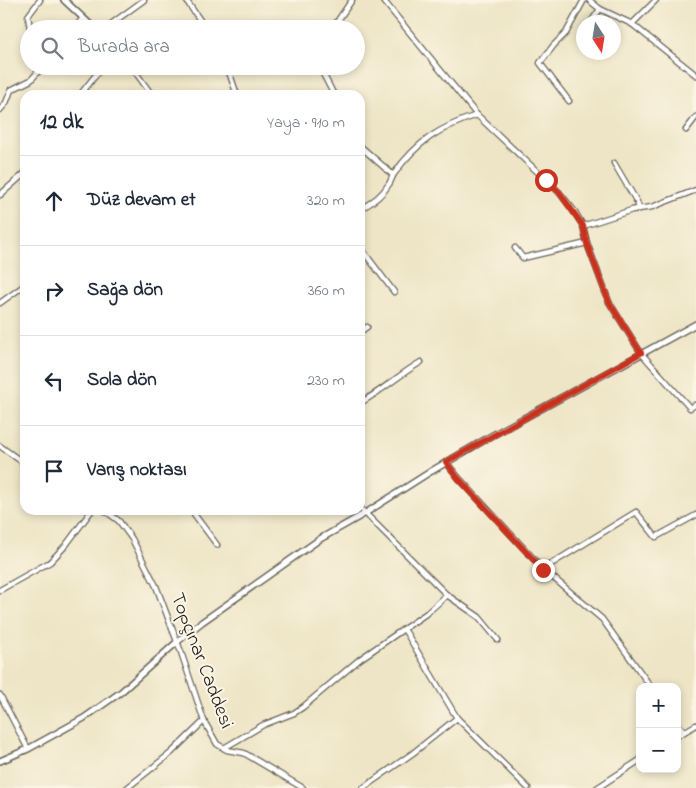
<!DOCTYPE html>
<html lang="tr">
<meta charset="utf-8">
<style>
:root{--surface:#fff;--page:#f6f6f7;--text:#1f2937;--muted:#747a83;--line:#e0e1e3}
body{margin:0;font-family:"Indie Flower",sans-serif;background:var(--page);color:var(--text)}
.controls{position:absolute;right:15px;bottom:15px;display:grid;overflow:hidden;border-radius:10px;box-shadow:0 2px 8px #0003}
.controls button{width:45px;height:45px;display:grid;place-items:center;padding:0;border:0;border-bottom:1px solid var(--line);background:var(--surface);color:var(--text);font:25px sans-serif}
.compass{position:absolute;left:576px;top:15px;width:45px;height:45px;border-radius:50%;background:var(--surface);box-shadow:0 2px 8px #0003;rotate:168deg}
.stop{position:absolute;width:15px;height:15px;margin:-11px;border:4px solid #c8321e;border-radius:50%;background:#fff}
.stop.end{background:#c8321e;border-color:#fff;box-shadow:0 1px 5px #0008}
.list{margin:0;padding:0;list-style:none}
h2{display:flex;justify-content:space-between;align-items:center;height:65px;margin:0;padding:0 20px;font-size:21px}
h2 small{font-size:16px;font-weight:400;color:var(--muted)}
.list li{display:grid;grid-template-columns:32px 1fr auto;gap:15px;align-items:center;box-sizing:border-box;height:90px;padding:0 20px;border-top:1px solid var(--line)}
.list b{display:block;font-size:19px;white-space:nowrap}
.list em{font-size:16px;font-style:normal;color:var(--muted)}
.icon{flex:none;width:28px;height:28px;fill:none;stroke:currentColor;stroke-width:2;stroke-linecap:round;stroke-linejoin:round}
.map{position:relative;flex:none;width:696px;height:788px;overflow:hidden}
.search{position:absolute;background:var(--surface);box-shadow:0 2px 8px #0003;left:20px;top:20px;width:345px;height:55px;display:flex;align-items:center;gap:12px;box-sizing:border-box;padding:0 18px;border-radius:28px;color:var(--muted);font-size:19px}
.panel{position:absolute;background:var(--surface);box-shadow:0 2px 8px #0003;left:20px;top:90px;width:345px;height:425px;border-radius:15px}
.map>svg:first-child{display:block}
</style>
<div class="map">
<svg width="696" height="788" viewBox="0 0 696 788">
<rect width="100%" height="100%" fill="#fcf5e5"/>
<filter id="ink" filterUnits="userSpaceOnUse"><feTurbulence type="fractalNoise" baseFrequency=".02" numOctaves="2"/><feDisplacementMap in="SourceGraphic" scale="10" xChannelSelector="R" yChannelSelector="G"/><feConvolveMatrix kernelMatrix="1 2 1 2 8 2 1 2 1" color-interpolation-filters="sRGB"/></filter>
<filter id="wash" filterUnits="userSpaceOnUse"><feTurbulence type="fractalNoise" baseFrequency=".0096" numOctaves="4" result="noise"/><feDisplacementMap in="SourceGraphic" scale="20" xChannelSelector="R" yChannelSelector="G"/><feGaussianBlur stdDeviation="1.12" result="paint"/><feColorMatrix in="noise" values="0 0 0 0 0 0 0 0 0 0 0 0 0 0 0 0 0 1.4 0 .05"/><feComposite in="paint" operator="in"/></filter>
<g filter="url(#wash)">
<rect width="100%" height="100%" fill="#eee5c6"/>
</g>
<g filter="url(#ink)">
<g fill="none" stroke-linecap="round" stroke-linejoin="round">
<g stroke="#666258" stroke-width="7">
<g id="minor">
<polyline points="186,0 206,29"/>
<polyline points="383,0 477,115 559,192 575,212 583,226 587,243 609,302 641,353 690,408 695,405"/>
<polyline points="589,0 600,9 632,24 696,75"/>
<polyline points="591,22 600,9"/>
<polyline points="632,24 656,0"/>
<polyline points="30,29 28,16 40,0"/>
<polyline points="74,29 83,18"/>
<polyline points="109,29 111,24 144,0"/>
<polyline points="332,29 352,0"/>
<polyline points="131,66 152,95"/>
<polyline points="227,66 237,95"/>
<polyline points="319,66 334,95"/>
<polyline points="80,95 103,66"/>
<polyline points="569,101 540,63 554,45 566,33 584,0"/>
<polyline points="0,110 6,103 11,90 31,80 43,66"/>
<polyline points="686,130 696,117"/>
<polyline points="360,146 393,175"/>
<polyline points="614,163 637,202 639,208"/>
<polyline points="0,195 25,173"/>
<path d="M360,209C372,203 382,196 389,184C391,181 392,177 394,174C417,141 441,127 477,115"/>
<polyline points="583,226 632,210 652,207 696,190"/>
<polyline points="360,247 394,292"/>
<polyline points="515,248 523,258 587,243"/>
<polyline points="0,303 25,285"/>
<polyline points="360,332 367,327"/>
<path d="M360,403C382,391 400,374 421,362"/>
<polyline points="0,446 25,464"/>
<polyline points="446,462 458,477 543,569 602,619 651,687"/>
<polyline points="360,508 447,595 479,617 498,640"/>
<polyline points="104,510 119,521 132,539 156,586 181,652 204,721 217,744 227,750 244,753 303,788"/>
<polyline points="191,510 217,545"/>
<polyline points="543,569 636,512 656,537 696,515"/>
<polyline points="0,590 50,562 66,545 92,510"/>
<polyline points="404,629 457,718 528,788"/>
<polyline points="0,695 28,749"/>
<polyline points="677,722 684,732"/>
<polyline points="677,736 696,725"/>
<polyline points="224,748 263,725 294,713 303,707 360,659 427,613 447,595"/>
<polyline points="127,788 171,753 204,721"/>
<polyline points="363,788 413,753 457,718"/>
<polyline points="597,788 640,760"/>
</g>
</g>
<g stroke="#666258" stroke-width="8">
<g id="tertiary">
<polyline points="64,0 95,29"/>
<polyline points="0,761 28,749 84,718 121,692 177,642 202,622 320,539 364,514 430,472 493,435 696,324"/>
</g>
</g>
<use href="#minor" stroke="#fff" stroke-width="4.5"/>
<use href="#tertiary" stroke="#fff" stroke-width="5"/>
</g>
</g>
<g fill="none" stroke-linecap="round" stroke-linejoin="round" filter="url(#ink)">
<polyline stroke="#c8321e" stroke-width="6" points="543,570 458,478 446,462 641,353 609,302 587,244 583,226 559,192 546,180"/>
</g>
<g text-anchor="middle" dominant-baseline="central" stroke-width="4" stroke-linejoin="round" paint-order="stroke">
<g font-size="20" fill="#1c1c1c" stroke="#fcf5e5">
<text transform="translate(201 661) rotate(69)">Topçınar Caddesi</text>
</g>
</g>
</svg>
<div class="controls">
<button>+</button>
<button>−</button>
</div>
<svg class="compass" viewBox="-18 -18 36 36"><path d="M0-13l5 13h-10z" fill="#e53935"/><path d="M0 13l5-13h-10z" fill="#747a83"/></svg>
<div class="stop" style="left:546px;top:180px"></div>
<div class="stop end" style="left:543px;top:570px"></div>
<div class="search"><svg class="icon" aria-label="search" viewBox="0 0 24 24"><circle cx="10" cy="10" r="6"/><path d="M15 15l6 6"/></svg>Burada ara</div>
<section class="panel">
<h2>12 dk<small>Yaya · 910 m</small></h2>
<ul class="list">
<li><svg class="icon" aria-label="ahead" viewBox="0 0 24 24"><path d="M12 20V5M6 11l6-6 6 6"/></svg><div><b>Düz devam et</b></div><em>320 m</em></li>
<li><svg class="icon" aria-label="right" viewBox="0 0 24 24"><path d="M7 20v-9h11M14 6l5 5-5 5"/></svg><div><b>Sağa dön</b></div><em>360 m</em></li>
<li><svg class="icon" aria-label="left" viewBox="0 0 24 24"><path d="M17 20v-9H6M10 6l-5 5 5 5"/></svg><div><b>Sola dön</b></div><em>230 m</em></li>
<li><svg class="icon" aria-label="arrive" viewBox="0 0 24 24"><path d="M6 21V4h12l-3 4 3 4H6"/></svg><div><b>Varış noktası</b></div></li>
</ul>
</section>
</div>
